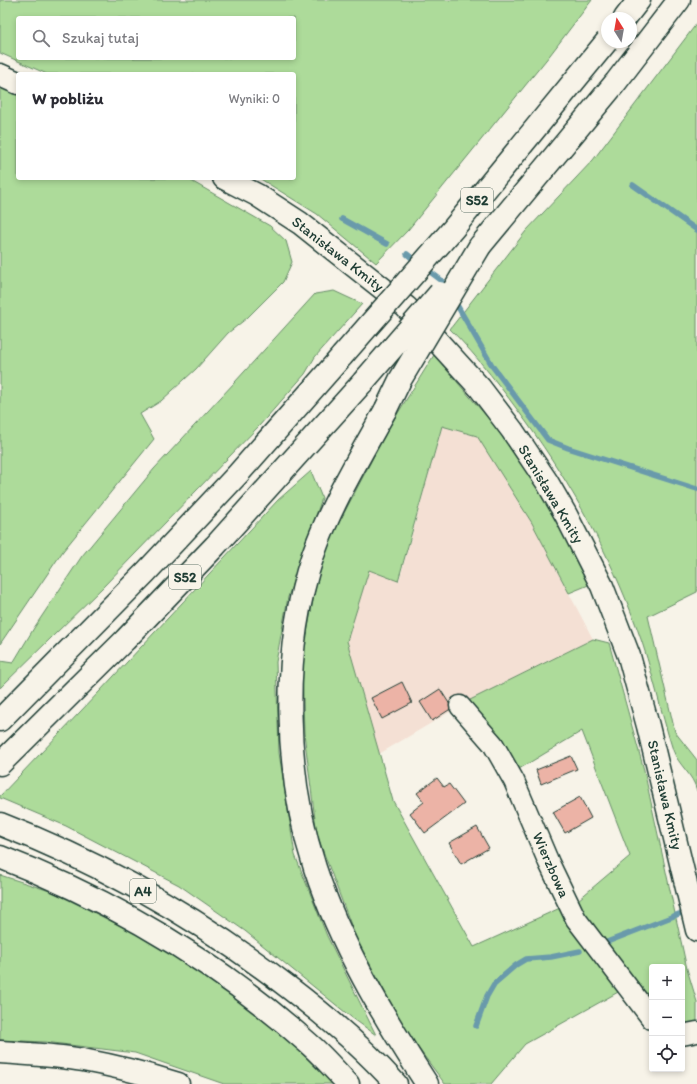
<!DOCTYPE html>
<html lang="pl">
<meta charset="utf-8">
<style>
:root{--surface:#fff;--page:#f7f7f7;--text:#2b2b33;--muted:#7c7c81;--line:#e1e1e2}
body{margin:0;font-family:Itim,sans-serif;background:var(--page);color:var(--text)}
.controls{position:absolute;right:12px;bottom:12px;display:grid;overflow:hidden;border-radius:4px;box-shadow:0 2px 6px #0003}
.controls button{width:36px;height:36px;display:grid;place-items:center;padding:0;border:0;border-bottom:1px solid var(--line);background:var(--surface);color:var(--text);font:20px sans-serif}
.compass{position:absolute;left:601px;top:12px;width:36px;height:36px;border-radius:50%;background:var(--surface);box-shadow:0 2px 6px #0003;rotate:349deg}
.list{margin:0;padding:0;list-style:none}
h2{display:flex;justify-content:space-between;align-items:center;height:52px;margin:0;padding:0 16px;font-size:17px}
h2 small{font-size:13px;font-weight:400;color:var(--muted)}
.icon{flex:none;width:22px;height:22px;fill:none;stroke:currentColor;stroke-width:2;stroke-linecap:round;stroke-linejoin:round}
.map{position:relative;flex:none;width:697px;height:1084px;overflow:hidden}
.search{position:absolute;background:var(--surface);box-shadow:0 2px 6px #0003;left:16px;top:16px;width:280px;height:44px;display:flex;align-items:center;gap:10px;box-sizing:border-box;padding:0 14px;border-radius:4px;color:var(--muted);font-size:15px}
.panel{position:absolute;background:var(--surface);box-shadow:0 2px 6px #0003;left:16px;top:72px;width:280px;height:108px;border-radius:4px}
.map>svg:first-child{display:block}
</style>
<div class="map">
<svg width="697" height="1084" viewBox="0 0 697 1084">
<rect width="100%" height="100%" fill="#f7f3e8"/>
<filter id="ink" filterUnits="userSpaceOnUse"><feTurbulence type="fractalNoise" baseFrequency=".025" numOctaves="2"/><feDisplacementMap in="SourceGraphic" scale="8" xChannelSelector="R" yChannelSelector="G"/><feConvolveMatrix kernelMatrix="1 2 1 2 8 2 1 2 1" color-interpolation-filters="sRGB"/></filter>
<g filter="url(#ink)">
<polygon fill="#f4e0d4" points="442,426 477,436 532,523 593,639 460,706 379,754 347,641 369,570 399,581"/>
<g fill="#addb9a" stroke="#668c67" fill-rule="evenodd">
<path d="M0,0H592L550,55L408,230L376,263L317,214L259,178H294V74H47L0,53ZM18,18H294V58H18Z"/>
<path d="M697,23V592L648,616L675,732L697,760V791C693,774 678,765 673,750C660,710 652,668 637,628C610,554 572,486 527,423C503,390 479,358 450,329L526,231L593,160Z"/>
<polygon points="0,83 18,92 18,178 186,178 270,226 286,241 292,262 283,282 247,318 228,333 196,369 161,401 140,414 154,439 63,551 0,644"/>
<polygon points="334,291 362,304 315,357 305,374 259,426 103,587 0,688 0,661 13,663 34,628 82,556 154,469 235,382 315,294"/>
<polygon points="434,355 494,425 547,501 591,584 569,593 532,523 477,436 442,426 398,581 369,570 347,641 393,801 474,947 560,908 620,991 525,1044 491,1084 445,1084 407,1033 356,938 317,835 304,733 302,660 321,557 388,429"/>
<polygon points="311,471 322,498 288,597 276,662 279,753 295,855 327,936 376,1035 351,1017 245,931 179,885 66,826 0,798 0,796 100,691 278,500"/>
<polygon points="593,639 609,643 644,770 687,969 697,1002 697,1026 682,1028 682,967 652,967 652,1012 572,902 578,900 630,856 582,731 514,772 466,702"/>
<polygon points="0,875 53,892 171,951 270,1023 333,1084 224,1084 135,1053 45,1042 0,1040"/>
</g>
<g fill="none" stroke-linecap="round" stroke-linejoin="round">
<g stroke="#699aab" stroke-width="5.5">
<polyline points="633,185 697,230"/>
<polyline points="342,219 387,244"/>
<polyline points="407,254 418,263"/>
<polyline points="425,268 441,280 446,288"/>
<polyline points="454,300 493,367 548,440 568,448 697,489"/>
<polyline points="607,942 679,914"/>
<polyline points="476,1026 487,996 494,984 516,965 526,959 551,957 580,951"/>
</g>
</g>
<g fill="#ecb3a6" stroke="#1f3d34">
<polygon points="402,682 412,703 382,719 371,698"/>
<polygon points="440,689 452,708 432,721 420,702"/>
<polygon points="571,756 577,769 541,784 536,770"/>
<polygon points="437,778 444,787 449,784 464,804 425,833 410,813 424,802 417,793"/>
<polygon points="580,797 591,818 565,833 553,812"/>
<polygon points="477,827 489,848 461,864 449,843"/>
</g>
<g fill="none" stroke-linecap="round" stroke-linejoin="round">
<g stroke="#1f3d34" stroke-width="23">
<g id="minor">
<polyline points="460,706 493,744 514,781 549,863 576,919 652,1019"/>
<polyline points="682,1035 697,1032"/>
</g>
</g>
<g stroke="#1f3d34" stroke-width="25">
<g id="major">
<polyline points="0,75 18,83"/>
<polyline points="224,178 257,195 300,223 406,307 480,388 512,430 547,482 566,515 602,586 629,656 648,726 697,930"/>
</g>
</g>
<g stroke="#1f3d34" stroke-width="25">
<g id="highway">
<polyline points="625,18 639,0"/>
<polyline points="480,246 616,82 679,0"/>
<path d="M386,409C360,456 331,504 313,555C281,650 284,773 315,868C340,944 383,1016 427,1084"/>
<polyline points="0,720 146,572 238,474 342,356"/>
<polyline points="0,764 125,640 215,546 363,382"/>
<path d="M0,824C106,865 199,918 288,987C326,1016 364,1048 396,1084"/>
<path d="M0,857C114,901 216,961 308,1043C322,1055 335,1070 348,1084"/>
<path d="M0,1052C27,1054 55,1055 83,1060C115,1066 147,1074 178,1084"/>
</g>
</g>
<use href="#minor" stroke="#f7f3e8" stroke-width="20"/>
<use href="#major" stroke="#f7f3e8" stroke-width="22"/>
<use href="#highway" stroke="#f7f3e8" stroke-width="22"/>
<g stroke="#1f3d34" stroke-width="25" stroke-linecap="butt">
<g id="highway-bridge">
<polyline points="342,356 453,229 607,41"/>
<polyline points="363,382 440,293"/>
<polyline points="386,409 400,380 480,246"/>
</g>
</g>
<use href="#highway-bridge" stroke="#f7f3e8" stroke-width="22"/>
</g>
</g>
<g text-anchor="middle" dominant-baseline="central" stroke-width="3.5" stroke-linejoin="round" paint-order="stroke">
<g fill="#f7f3e8" stroke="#60746a" stroke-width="1">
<rect x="461" y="188" width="32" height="24" rx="3"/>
<rect x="169" y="565" width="32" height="24" rx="3"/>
<rect x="130" y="879" width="26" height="24" rx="3"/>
</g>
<g font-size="14" font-weight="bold" fill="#1f3d34">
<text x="477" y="200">S52</text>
<text x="185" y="577">S52</text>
<text x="143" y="891">A4</text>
</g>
<g font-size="15" fill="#1f3d34" stroke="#f7f3e8">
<text transform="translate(338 254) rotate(38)">Stanisława Kmity</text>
<text transform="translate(551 494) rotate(59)">Stanisława Kmity</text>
<text transform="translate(665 795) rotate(77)">Stanisława Kmity</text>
<text transform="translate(551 865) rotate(66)">Wierzbowa</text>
</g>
</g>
</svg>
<div class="controls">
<button>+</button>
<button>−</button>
<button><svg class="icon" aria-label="locate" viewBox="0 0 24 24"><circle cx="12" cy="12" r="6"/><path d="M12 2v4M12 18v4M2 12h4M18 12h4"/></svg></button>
</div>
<svg class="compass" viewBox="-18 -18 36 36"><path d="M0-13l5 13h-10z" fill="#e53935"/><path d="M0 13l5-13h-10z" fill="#7c7c81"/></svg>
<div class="search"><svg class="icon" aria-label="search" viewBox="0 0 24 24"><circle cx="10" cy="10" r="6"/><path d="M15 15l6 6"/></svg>Szukaj tutaj</div>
<section class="panel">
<h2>W pobliżu<small>Wyniki: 0</small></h2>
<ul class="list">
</ul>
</section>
</div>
